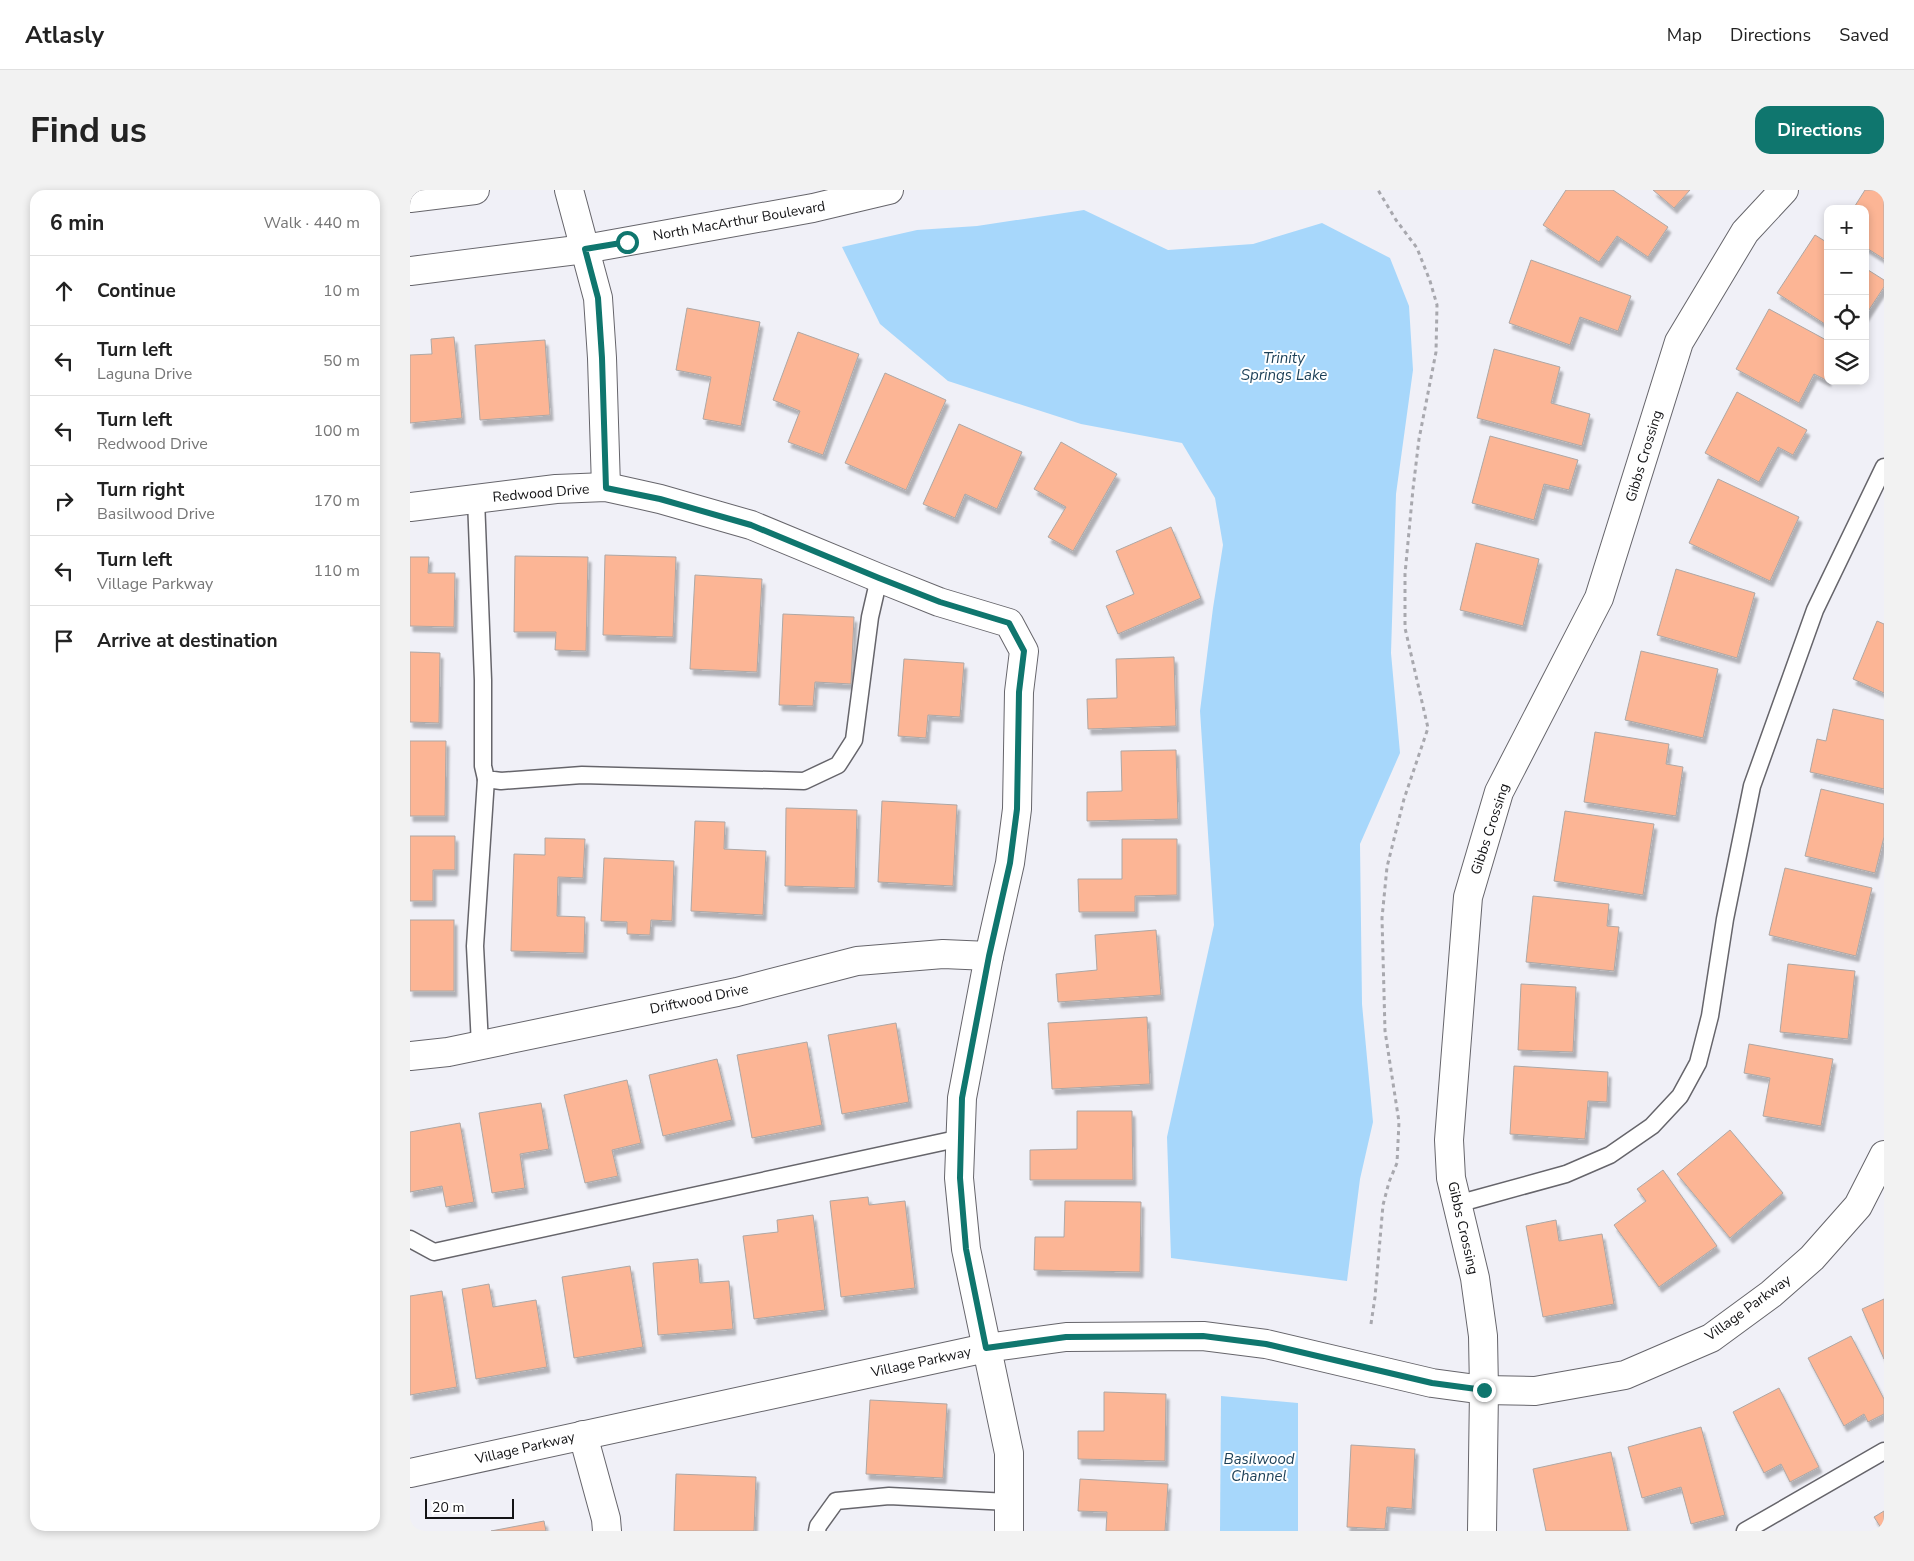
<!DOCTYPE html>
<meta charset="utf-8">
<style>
:root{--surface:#fff;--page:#f2f2f2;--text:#222;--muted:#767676;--line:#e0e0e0;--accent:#0f766e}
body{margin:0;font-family:"Nunito Sans",sans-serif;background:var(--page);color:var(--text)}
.controls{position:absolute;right:15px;top:15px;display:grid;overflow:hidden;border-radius:10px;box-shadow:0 2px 8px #0003}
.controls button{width:45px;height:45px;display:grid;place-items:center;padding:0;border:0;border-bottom:1px solid var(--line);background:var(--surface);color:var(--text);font:25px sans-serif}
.scale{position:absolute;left:15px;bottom:12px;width:89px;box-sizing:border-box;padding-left:5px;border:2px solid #131315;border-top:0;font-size:14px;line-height:18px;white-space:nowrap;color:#131315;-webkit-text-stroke:4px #fff;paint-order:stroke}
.stop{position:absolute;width:15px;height:15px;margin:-11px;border:4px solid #0f766e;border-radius:50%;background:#fff}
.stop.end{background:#0f766e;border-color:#fff;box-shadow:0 1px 5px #0008}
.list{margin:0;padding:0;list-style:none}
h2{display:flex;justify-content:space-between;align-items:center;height:65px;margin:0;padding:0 20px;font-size:21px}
h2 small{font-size:16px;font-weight:400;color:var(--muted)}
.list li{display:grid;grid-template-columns:32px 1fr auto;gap:15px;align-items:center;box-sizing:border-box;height:70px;padding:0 20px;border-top:1px solid var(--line)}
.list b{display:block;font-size:19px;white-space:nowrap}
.list p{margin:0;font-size:16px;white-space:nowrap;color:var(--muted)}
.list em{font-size:16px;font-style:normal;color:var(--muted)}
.icon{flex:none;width:28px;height:28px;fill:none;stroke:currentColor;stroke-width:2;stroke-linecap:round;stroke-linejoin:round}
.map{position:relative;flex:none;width:1474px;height:1341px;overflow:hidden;border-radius:15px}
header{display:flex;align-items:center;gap:30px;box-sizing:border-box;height:70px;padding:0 25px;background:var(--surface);border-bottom:1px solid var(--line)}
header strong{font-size:24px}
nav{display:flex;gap:28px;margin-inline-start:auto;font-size:18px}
.intro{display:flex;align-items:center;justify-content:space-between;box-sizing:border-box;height:120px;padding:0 30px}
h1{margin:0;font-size:35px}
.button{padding:12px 22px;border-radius:15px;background:var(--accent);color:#fff;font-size:18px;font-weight:700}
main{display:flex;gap:30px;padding:0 30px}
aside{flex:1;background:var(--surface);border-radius:15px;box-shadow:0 2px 8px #0003}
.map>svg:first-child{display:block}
</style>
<header>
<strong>Atlasly</strong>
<nav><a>Map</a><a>Directions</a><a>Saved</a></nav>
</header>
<div class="intro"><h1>Find us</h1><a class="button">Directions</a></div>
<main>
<aside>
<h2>6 min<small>Walk · 440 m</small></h2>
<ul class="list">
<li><svg class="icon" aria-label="ahead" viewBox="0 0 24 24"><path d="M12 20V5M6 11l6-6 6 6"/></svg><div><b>Continue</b></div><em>10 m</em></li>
<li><svg class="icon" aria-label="left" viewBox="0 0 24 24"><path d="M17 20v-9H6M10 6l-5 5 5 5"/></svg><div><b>Turn left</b><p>Laguna Drive</p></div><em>50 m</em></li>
<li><svg class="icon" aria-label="left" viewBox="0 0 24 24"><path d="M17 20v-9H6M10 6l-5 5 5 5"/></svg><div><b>Turn left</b><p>Redwood Drive</p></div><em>100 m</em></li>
<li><svg class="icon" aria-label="right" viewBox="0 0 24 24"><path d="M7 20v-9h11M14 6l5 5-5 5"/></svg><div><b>Turn right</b><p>Basilwood Drive</p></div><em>170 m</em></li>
<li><svg class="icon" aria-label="left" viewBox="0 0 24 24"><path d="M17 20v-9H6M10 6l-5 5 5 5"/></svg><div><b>Turn left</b><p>Village Parkway</p></div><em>110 m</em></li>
<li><svg class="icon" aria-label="arrive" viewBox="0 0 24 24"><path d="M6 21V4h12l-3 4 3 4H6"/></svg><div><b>Arrive at destination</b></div></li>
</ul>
</aside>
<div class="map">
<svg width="1474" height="1341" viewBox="0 0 1474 1341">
<defs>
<filter id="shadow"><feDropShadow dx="3" dy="5.5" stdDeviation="1" flood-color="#0004"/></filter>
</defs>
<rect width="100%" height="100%" fill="#f0f0f7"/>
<g fill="#a7d7fb">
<polygon points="674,20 758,60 843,54 912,33 980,68 999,116 1003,180 986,304 981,463 990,563 950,654 952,814 963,932 950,989 937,1091 761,1068 757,947 804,735 790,521 803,418 813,355 805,308 772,253 671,234 538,191 470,134 432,57 507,40 567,36"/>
<polygon points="811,1206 888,1213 888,1341 810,1341"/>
</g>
<g fill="#fcb595" stroke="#aea7a4" filter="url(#shadow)">
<polygon points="1156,0 1203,0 1258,37 1238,67 1207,46 1189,72 1133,35"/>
<polygon points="1243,0 1280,0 1264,18"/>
<polygon points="1455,0 1474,0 1474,69 1455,57 1455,19 1443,19"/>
<polygon points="1405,45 1418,53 1418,136 1367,103"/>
<polygon points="1121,70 1221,106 1208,141 1170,127 1160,155 1099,133"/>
<polygon points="1455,78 1474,90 1474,97 1455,126"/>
<polygon points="277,118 350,132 331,236 293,229 301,187 266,180"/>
<polygon points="1359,119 1418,151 1418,191 1404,184 1389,213 1326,179"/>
<polygon points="388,142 449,164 413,265 378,252 390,221 363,210"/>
<polygon points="44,147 52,228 0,233 0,165 22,164 21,149"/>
<polygon points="135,150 140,225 70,230 65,155"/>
<polygon points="1084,159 1150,177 1141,213 1180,224 1172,256 1067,228"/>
<polygon points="475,183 536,210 496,300 435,273"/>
<polygon points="1327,202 1397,240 1383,265 1368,257 1349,292 1295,263"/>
<polygon points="549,234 612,262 587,319 555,304 545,328 513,314"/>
<polygon points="1080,246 1168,270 1159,300 1134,294 1124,330 1062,313"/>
<polygon points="651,252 707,284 663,361 638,347 656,317 624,299"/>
<polygon points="1308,289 1389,327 1360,391 1279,353"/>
<polygon points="761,337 791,408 708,444 696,416 724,404 706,361"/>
<polygon points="1066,353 1129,369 1113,436 1050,420"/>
<polygon points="195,365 266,367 263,447 193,445"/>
<polygon points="105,366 178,367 176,461 145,460 146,442 104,442"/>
<polygon points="0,367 19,367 18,383 45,383 44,437 0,436"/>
<polygon points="1266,379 1345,403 1327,468 1247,445"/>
<polygon points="285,385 352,389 347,482 280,479"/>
<polygon points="373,424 444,427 441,494 405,492 403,516 369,515"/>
<polygon points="1467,431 1474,434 1474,503 1443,489"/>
<polygon points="1231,461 1308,479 1293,548 1215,530"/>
<polygon points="0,462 30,463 29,533 0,532"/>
<polygon points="764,467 766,536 678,539 677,509 707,508 706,469"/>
<polygon points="494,469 554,473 550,527 518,525 516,548 488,546"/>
<polygon points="1423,519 1474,530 1474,599 1400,582 1407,549 1416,551"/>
<polygon points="1185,542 1259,554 1256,574 1273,577 1266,626 1174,612"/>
<polygon points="0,551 36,551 35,626 0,626"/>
<polygon points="766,560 768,629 677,631 677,602 712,601 711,561"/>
<polygon points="1411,599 1474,614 1474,647 1465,683 1395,666"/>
<polygon points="472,611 547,615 543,696 468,692"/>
<polygon points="376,618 447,620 445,698 375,696"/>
<polygon points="1155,621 1244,634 1233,705 1144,691"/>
<polygon points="285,631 315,632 314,659 356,661 353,725 281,721"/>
<polygon points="0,646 45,646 45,680 23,680 23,711 0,711"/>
<polygon points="135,648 175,649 173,688 148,687 147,726 175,727 174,763 101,761 104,664 135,665"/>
<polygon points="712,649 767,649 767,705 725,706 725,722 669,722 668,689 712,689"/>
<polygon points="194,668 264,671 262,731 241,730 240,745 217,744 217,732 191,731"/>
<polygon points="1375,678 1462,698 1446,766 1359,745"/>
<polygon points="1123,706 1199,714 1197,736 1209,737 1204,781 1116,772"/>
<rect x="0" y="730" width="44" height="71"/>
<polygon points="746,740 751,805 648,812 646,784 687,780 685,745"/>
<polygon points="1378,774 1445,781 1438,849 1370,842"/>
<polygon points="1111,794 1166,797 1163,862 1108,860"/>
<polygon points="737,827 740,894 642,899 638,833"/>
<polygon points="486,833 499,912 432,924 418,845"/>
<polygon points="397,852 412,935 342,948 327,865"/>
<polygon points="1339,854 1423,869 1411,936 1353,926 1360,888 1334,883"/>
<polygon points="307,869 322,930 253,946 239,885"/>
<polygon points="1104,876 1198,882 1197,912 1178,911 1175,949 1100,944"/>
<polygon points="217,890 231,953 202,960 208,986 175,993 154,905"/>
<polygon points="131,913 139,959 110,964 115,998 82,1003 69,923"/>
<polygon points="667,921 722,921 723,990 620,990 620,960 667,959"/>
<polygon points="50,933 64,1012 36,1017 32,996 0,1002 0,942"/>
<polygon points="1320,940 1373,1003 1320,1048 1267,984"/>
<polygon points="1253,980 1307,1056 1249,1097 1204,1035 1236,1011 1227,999"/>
<polygon points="458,1007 459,1015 495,1011 505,1098 431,1107 420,1011"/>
<polygon points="655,1011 731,1012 730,1082 624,1080 625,1047 654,1047"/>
<polygon points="403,1025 415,1120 344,1129 333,1046 368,1042 367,1030"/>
<polygon points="1146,1030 1149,1051 1192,1044 1204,1114 1133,1127 1116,1036"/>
<polygon points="288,1069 290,1093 319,1091 323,1139 248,1145 243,1073"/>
<polygon points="220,1076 233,1157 164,1168 152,1087"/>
<polygon points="79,1094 83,1117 126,1110 137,1177 66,1189 52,1099"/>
<polygon points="32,1101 47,1197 0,1205 0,1106"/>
<polygon points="1474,1109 1474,1169 1452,1119"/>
<polygon points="1441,1146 1474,1209 1474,1224 1458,1232 1454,1224 1434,1236 1398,1168"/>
<polygon points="1369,1198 1409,1277 1380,1292 1371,1274 1354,1283 1323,1222"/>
<polygon points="694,1202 756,1204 755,1271 668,1269 668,1241 694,1241"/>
<polygon points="460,1210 537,1214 533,1288 456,1284"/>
<polygon points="1291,1237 1315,1325 1281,1334 1271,1297 1232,1308 1218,1257"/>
<polygon points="941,1255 1005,1259 1002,1319 977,1317 975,1339 937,1337"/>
<polygon points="1201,1262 1218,1341 1136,1341 1123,1279"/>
<polygon points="266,1284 346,1287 344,1341 264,1341"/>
<polygon points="670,1289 758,1294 755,1341 696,1341 697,1322 668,1321"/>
<polygon points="1474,1321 1474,1341 1473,1341 1464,1327"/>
<polygon points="134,1331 136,1341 81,1341"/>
</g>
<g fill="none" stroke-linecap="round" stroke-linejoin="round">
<g stroke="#66656b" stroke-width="19">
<g id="service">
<polyline points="66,309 73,490 73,576 76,589 91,591 172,585 394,591 428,575 444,550 460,427 469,388"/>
<polyline points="70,855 65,756 76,589"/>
<polyline points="1047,1014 1156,984 1200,965 1242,936 1270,906 1288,873 1300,826 1315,729 1342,596 1405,420 1474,277"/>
<polyline points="0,1049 24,1062 551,948"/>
<polyline points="407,1341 408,1336 426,1311 479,1306 599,1312"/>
<polyline points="1335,1341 1474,1261"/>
</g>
</g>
<g stroke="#66656b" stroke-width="30">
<g id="minor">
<polyline points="159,0 188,108 192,168 196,297"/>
<polyline points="0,317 146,299 196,297 250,309 341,335 469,388 529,412 599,433 614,461 609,502 607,619 600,673 579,766 552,908 549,988 556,1059 599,1263 599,1341"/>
<polyline points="0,866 38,862 327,802 447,771 533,764 579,766"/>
<polyline points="173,1245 196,1329 197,1341"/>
<polyline points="0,1283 576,1158 656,1147 793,1146 856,1154 1022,1193 1074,1200 1125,1201 1215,1185 1301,1148 1361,1104 1402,1068 1448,1016 1474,965"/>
<polyline points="1072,1341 1074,1200 1073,1146 1065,1088 1041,988 1039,950 1058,707 1089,602 1189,408 1269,152 1335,42 1374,0"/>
</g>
</g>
<g stroke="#66656b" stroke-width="30">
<g id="secondary">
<polyline points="0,8 65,0"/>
<polyline points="0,81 175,59 403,18 479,0"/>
</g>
</g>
<polyline stroke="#a8a8ae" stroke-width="3" stroke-dasharray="4 4" stroke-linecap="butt" points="961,1134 965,1107 973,1015 979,992 987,973 989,932 975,841 972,728 977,677 994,609 1018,538 995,438 995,384 1003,299 1009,249 1026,162 1027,115 1020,91 1007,58 986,30 968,0"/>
<use href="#service" stroke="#fff" stroke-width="16"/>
<use href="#minor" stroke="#fff" stroke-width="28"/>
<use href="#secondary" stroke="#fff" stroke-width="28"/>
</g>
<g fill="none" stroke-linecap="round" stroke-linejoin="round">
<polyline stroke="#0f766e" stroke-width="6" points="217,52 175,59 188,108 192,168 196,298 250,309 341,335 469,388 530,412 599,433 614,461 609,502 607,619 600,673 579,766 552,908 550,988 556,1059 576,1158 656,1147 793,1146 856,1154 1022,1193 1074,1200"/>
</g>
<g text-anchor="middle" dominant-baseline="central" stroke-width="4" stroke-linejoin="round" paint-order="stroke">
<g font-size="14" fill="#131315" stroke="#fff">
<text transform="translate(329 31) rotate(-10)">North MacArthur Boulevard</text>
<text transform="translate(1234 266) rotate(-73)">Gibbs Crossing</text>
<text transform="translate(131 303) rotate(-5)">Redwood Drive</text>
<text transform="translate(1080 639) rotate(-72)">Gibbs Crossing</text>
<text transform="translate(289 809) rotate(-12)">Driftwood Drive</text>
<text transform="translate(1053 1038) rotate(77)">Gibbs Crossing</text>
<text transform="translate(1338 1118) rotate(-36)">Village Parkway</text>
<text transform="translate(511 1172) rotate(-12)">Village Parkway</text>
<text transform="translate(115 1258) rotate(-13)">Village Parkway</text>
</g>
<g font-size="15" font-style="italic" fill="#1b3f57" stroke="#fff">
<text x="874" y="168">Trinity<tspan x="874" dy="17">Springs Lake</tspan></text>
<text x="849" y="1269">Basilwood<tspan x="849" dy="17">Channel</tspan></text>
</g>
</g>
</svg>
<div class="controls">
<button>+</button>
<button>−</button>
<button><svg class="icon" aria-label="locate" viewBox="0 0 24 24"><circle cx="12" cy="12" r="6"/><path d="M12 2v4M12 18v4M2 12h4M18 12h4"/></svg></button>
<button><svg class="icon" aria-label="layers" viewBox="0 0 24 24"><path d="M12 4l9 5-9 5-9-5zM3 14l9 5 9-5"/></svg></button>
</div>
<div class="scale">20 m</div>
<div class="stop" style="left:217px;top:52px"></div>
<div class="stop end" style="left:1074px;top:1200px"></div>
</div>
</main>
